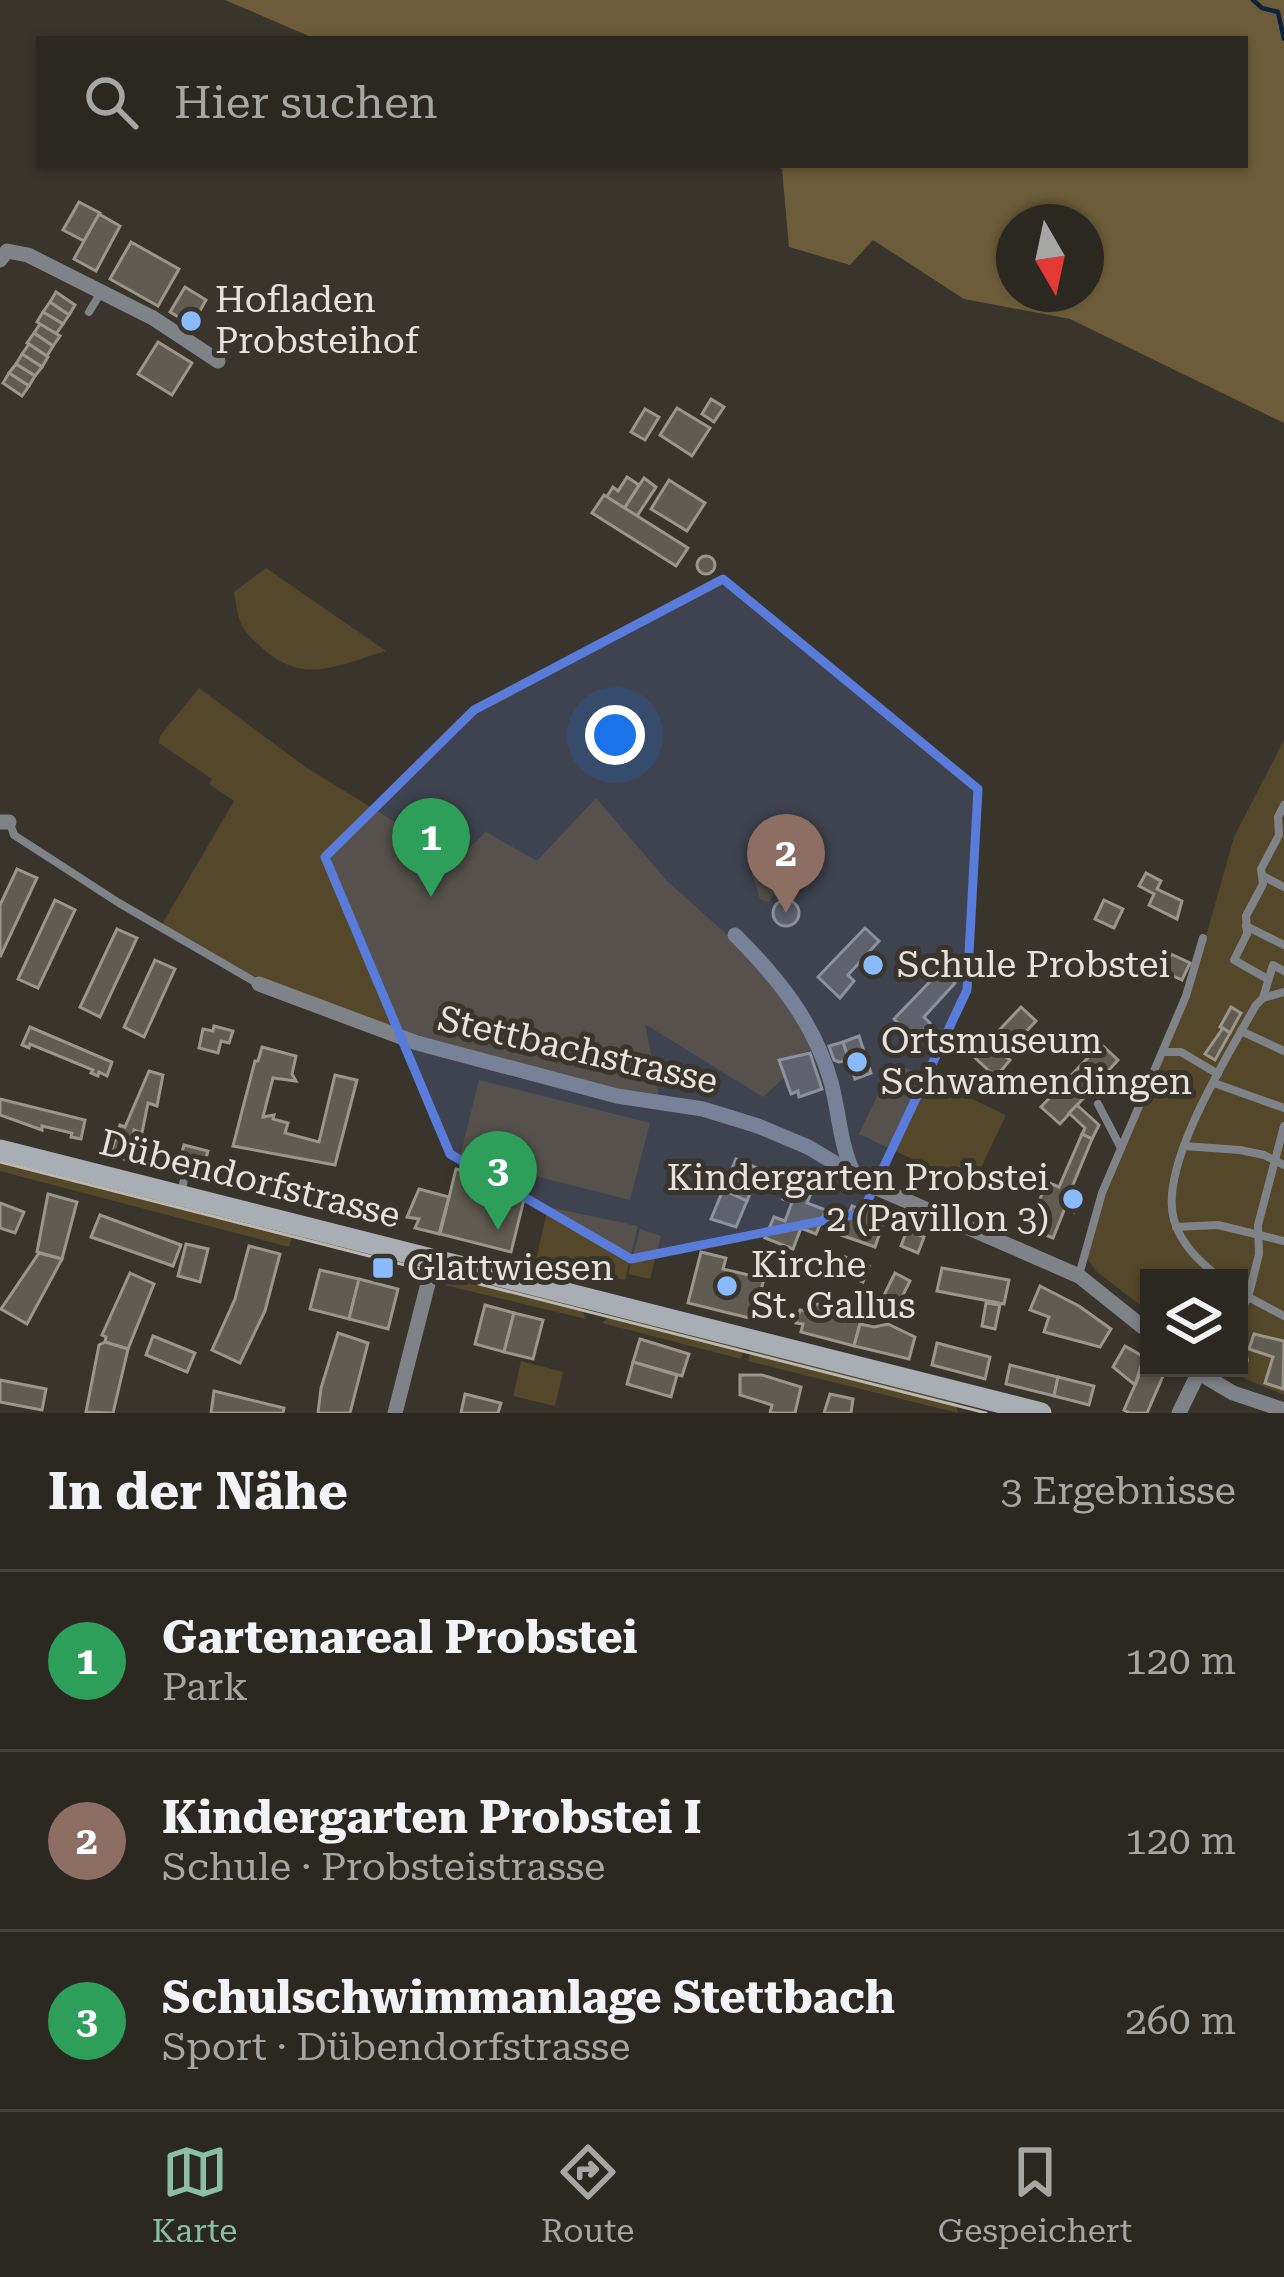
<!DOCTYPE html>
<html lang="de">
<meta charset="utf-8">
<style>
:root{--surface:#2b2821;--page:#37342e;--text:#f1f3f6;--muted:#a6a6a5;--line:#47443f;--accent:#8abfa5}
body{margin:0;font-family:"Roboto Serif",serif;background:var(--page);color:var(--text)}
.controls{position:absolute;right:36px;bottom:36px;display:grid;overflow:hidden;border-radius:0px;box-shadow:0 3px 9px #0004}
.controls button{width:108px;height:108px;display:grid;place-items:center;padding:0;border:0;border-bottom:3px solid var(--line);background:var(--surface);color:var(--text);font:60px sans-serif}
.compass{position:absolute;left:996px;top:204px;width:108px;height:108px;border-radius:50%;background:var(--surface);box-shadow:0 3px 9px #0004;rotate:171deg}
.you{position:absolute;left:615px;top:735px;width:42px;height:42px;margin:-30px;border:9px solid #fff;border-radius:50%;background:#1a73e8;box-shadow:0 0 0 18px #1a73e833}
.badge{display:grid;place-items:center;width:78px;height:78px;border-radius:50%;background:var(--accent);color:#fff;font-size:39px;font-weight:700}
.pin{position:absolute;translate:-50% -99px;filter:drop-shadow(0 3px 6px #0008)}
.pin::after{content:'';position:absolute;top:63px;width:42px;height:36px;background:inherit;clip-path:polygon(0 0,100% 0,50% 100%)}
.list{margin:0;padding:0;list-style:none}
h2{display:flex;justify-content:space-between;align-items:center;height:156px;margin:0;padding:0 48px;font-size:51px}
h2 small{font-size:39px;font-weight:400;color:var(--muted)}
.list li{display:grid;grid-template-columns:78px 1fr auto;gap:36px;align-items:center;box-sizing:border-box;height:180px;padding:0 48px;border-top:3px solid var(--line)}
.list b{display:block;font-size:45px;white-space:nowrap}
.list p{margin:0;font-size:39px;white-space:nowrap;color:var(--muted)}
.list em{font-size:39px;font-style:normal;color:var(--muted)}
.icon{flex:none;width:66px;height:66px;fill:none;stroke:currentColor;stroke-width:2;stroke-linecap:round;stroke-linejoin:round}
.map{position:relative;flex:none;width:1284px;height:1413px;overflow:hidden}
.search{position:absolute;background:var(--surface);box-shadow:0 3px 9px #0004;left:36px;right:36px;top:36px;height:132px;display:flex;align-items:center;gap:30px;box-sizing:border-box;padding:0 42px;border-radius:0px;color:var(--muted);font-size:45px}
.sheet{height:696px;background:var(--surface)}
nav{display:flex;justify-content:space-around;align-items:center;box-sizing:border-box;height:168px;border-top:3px solid var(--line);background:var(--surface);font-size:33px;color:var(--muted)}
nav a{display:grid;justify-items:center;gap:6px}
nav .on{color:var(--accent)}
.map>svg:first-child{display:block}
</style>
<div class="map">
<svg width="1284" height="1413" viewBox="0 0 1284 1413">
<rect width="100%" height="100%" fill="#39352c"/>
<g fill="#554729">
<path d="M266,568L386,651C338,665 304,686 262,648C239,627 239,623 234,592Z"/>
<polygon points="199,688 307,768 457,860 486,832 537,861 596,798 667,881 733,940 785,998 813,1049 780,1060 785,1077 763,1097 645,1024 660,1100 375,1026 235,968 161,926 234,801 209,784 212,779 159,743 160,736"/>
<polygon points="1284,740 1284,1395 1220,1368 1239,1368 1239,1278 1149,1278 1149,1312 1096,1271 1086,1257 1106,1194 1189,997 1234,837"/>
<polygon points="760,851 789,875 789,882 778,887 769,902 760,899 750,867 755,852"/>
<polygon points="893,1062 1006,1115 972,1187 859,1134"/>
<polygon points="479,1080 650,1123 630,1200 460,1157"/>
<polygon points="0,1158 293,1233 289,1247 0,1171"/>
<polygon points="548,1207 638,1226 625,1280 536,1260"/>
<polygon points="640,1229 661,1236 650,1279 628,1274"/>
<polygon points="449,1272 580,1305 586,1319 436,1283 442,1273"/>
<polygon points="613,1313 744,1347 741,1359 602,1323"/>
<polygon points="752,1346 955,1400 958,1413 748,1361"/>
<polygon points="521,1361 563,1372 555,1406 513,1396"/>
</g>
<path fill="#6c5c39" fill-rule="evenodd" d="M225,0H1284V423L1070,319L964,299L873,240L850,265L789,247L782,169L773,165H1245V39H316ZM1014,222H1086V294H1014Z"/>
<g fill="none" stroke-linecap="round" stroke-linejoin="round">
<polyline stroke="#0e223b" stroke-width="4.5" points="1253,0 1262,8 1278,12 1284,39"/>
</g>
<g fill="#615c52" stroke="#9b968b" stroke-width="3">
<polygon points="79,202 100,213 84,241 63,230"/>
<polygon points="99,214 120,226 96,271 74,259"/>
<polygon points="131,242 179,269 158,306 110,279"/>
<polygon points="185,287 206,300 192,325 170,312"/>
<polygon points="56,292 75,305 69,315 50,302"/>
<polygon points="50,302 69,315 63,324 43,312"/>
<polygon points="43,312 63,324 56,334 37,322"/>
<polygon points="40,324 60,336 53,346 34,333"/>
<polygon points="34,333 53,346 47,356 27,343"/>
<polygon points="158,342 192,363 172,395 138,374"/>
<polygon points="29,344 48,357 42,367 22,354"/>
<polygon points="22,354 42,367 35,376 16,364"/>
<polygon points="16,364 35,376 29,386 9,373"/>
<polygon points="9,373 29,386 22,396 3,383"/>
<polygon points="711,399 724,407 714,422 702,414"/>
<polygon points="677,408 710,428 692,456 660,435"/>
<polygon points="645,409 659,417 645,440 631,432"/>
<polygon points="627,477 639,485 624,509 606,498 613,487 618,491"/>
<polygon points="644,478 656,487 637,516 624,509"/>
<polygon points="669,480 705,503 687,531 651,509"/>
<polygon points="604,495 688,548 676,566 592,513"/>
<circle cx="706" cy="565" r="9"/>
<polygon points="17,869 37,878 0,957 0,905"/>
<polygon points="1146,873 1161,881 1157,889 1182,901 1177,919 1149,905 1154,894 1139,886"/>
<circle cx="786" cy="913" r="13"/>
<polygon points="55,900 75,910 38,988 18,979"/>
<polygon points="1104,900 1123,909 1114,928 1095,919"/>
<polygon points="865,928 879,941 848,975 854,981 840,998 818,977"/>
<polygon points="117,929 137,938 100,1017 80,1007"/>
<polygon points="1171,954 1190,963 1182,980 1163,971"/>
<polygon points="155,960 175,969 144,1037 124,1027"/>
<polygon points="941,970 955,983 924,1017 930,1023 915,1040 894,1019"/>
<polygon points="1021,1007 1036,1021 1004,1055 1010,1060 996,1077 974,1057"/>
<polygon points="1231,1007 1241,1013 1230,1033 1220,1027"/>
<polygon points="214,1026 233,1031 229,1043 221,1041 218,1053 199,1048 203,1029 213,1031"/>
<polygon points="30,1027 112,1062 107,1076 99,1072 98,1076 91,1073 93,1070 30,1044 29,1048 22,1045"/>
<polygon points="1223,1028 1230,1033 1215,1060 1205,1054"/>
<polygon points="859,1036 871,1073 855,1079 843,1042"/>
<polygon points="843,1042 849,1061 839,1062 834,1060 829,1046"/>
<polygon points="1101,1044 1118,1060 1060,1124 1041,1107"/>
<polygon points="262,1047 296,1056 292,1074 296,1081 273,1078 263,1117 274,1115 273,1119 288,1123 285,1133 319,1142 335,1075 357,1080 335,1165 233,1146 255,1061 258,1061"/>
<polygon points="810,1053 822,1089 799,1097 798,1091 791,1094 779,1060"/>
<polygon points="149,1071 163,1075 157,1106 148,1103 142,1133 134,1130 128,1160 110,1155 120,1125 125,1127"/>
<polygon points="0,1099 85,1120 81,1139 71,1137 72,1133 42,1126 42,1130 0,1115"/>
<polygon points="1077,1105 1099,1125 1092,1139 1082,1134 1085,1128 1069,1113"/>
<polygon points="1082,1134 1092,1139 1070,1192 1081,1197 1074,1212 1065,1208 1053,1238 1028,1228 1029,1226 1047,1182 1059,1187"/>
<polygon points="184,1145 208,1151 205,1162 181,1156"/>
<polygon points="736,1159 760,1169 747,1201 723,1190"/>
<polygon points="456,1169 527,1187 511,1252 440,1234"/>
<polygon points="794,1172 816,1181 807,1203 826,1210 816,1234 801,1228 793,1249 765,1238 774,1217 785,1221 792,1202 783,1199"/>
<polygon points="419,1189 449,1197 439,1234 415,1228 419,1219 407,1217"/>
<polygon points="723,1190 747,1201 736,1227 711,1219"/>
<polygon points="48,1194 77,1202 62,1259 37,1252"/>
<polygon points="0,1203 24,1212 15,1233 0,1228"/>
<polygon points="852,1206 885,1218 875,1247 841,1235"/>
<polygon points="100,1215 181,1245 173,1266 91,1237"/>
<polygon points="907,1230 924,1237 918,1253 901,1246"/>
<polygon points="186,1244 208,1249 200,1282 178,1276"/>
<polygon points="249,1246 280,1254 265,1311 240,1363 212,1350 235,1299"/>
<polygon points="701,1252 726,1258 723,1269 753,1276 755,1265 767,1268 753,1319 688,1303"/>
<polygon points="39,1253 62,1259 27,1324 1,1309"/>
<polygon points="845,1257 869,1266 863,1282 840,1273"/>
<polygon points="942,1268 1009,1280 1004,1304 937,1291"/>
<polygon points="320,1270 359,1279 349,1319 310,1309"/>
<polygon points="130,1273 154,1284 128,1349 105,1342 106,1337 102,1335"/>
<polygon points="895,1273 910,1281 899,1303 884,1295"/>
<polygon points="359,1279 398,1289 388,1329 349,1319"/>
<polygon points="1040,1286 1079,1306 1111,1329 1100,1347 1044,1332 1049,1317 1030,1310"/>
<polygon points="808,1303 841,1307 848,1313 862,1317 854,1346 801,1332 803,1324 796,1323 800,1310 806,1311"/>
<polygon points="986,1303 1000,1305 995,1329 982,1326"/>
<polygon points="485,1305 514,1313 504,1352 475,1344"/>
<polygon points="514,1313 543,1320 533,1359 504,1352"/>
<polygon points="860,1324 874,1327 888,1324 915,1337 909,1359 854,1346"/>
<polygon points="338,1333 368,1343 350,1413 318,1413 321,1388"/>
<polygon points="1254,1334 1284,1341 1283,1389 1265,1383 1273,1357 1249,1349"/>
<polygon points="153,1336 195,1353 187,1372 146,1355"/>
<polygon points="640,1339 689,1354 682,1376 633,1362"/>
<polygon points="105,1342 128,1349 113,1413 86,1412 99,1345"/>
<polygon points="937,1343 990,1357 985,1379 932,1365"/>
<polygon points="1125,1346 1144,1357 1135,1385 1113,1367"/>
<polygon points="633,1362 677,1375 671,1397 627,1384"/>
<polygon points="1010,1365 1058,1377 1054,1396 1006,1384"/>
<polygon points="1143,1367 1163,1376 1147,1413 1130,1413 1124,1410"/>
<polygon points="740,1375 762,1375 801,1387 795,1413 770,1413 772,1405 740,1395"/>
<polygon points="1058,1377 1094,1386 1089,1405 1054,1396"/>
<polygon points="0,1380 46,1389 42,1410 0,1402"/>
<polygon points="214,1391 284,1408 283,1413 211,1413"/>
<polygon points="465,1394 501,1403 498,1413 461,1413"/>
<polygon points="830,1394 853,1399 851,1413 824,1413"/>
</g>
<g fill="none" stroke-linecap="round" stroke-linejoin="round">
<g stroke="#7f8387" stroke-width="8">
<polyline points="89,312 100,294"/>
<polyline points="10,823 14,835 119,903 257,983"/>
<polyline points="1263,876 1284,887"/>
<polyline points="1246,926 1284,945"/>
<polyline points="1266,978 1234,960 1247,934 1246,916 1263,884 1261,869 1279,835 1278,817 1284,805"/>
<polyline points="1263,998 1273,965 1284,971"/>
<polyline points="1241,1031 1284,1051"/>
<polyline points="1164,1052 1181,1052 1218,1074"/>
<polyline points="1214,1083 1284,1108"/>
<polyline points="1098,1104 1121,1148"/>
<polyline points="1184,1146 1240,1150 1264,1155 1284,1165"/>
<polyline points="181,1194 188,1160"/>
<polyline points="1176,1227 1218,1225 1284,1241"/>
<polyline points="1079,1275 1102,1193 1186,996 1203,938"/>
<path d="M1220,1278C1201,1263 1181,1245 1174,1220C1158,1166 1228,1055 1256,1005L1263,998L1284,992"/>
<polyline points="1239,1292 1284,1316"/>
<polyline points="1239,1313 1248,1298 1259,1254 1258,1225 1284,1126"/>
<polyline points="1239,1337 1245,1360"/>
</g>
<g stroke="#7f8387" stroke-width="15">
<polyline points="0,260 7,251 28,255 153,318 218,361"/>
<polyline points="0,822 9,822"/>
<path d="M735,935C778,978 814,1022 831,1082C839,1112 840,1144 853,1172"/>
<polyline points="259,984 417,1043 617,1096 703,1109 758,1126 808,1147 877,1188 1079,1276 1149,1332"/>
<polyline points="1191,1368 1233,1393 1284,1410"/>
<polyline points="395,1413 434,1260"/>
<polyline points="1179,1413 1198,1374"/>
</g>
<polyline stroke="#a9aeb4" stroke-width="21" points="0,1150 1041,1413"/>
<polyline stroke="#bcb9b3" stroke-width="3" points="0,1162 986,1413"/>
</g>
<path fill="#597bda" fill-opacity="0.2" stroke="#597bda" stroke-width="9" stroke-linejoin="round" d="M723,579L978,789L967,990L862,1213L631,1259L450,1154L325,857L474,710Z"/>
<g fill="#89bafc" stroke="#39352c" stroke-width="4.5">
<circle cx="191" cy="321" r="12"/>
<circle cx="873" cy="965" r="12"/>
<circle cx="857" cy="1062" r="12"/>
<circle cx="1073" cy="1199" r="12"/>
<rect x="371" y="1256" width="24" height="24" rx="6"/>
<circle cx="727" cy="1286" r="12"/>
</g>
<g text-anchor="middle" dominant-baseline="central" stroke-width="10" stroke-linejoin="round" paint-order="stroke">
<g font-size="36" fill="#e6e3de" stroke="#39352c" text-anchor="start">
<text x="215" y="300">Hofladen<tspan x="215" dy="41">Probsteihof</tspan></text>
<text x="897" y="965">Schule Probstei</text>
<text x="881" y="1041">Ortsmuseum<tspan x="881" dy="41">Schwamendingen</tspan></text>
<text x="1049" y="1178" text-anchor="end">Kindergarten Probstei<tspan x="1049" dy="41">2 (Pavillon 3)</tspan></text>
<text x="751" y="1265">Kirche<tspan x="751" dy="41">St. Gallus</tspan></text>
<text x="407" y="1268">Glattwiesen</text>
</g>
<g font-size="36" fill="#e6e3de" stroke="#39352c">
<text transform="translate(578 1050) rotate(13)">Stettbachstrasse</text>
<text transform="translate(250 1179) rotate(14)">Dübendorfstrasse</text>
</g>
</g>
</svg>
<div class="controls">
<button><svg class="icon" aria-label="layers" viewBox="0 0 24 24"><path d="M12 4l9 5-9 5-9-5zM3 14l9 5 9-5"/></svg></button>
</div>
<svg class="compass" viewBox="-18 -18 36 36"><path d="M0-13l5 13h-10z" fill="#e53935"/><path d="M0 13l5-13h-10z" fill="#a6a6a5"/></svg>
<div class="you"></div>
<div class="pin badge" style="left:431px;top:897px;background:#2e9e5b">1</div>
<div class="pin badge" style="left:786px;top:913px;background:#8d6e63">2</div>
<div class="pin badge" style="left:498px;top:1230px;background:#2e9e5b">3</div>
<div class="search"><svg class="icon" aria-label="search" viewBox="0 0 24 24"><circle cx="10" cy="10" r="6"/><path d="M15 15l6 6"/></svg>Hier suchen</div>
</div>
<section class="sheet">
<h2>In der Nähe<small>3 Ergebnisse</small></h2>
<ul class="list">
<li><span class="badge" style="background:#2e9e5b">1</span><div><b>Gartenareal Probstei</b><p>Park</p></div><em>120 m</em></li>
<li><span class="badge" style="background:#8d6e63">2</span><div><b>Kindergarten Probstei I</b><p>Schule · Probsteistrasse</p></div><em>120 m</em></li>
<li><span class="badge" style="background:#2e9e5b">3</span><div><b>Schulschwimmanlage Stettbach</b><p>Sport · Dübendorfstrasse</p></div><em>260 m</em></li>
</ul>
</section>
<nav>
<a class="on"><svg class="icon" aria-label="map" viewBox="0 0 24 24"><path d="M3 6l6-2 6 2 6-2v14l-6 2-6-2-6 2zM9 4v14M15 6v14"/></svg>Karte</a>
<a><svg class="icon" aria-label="directions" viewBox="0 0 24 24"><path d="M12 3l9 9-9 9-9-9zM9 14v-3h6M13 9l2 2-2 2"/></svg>Route</a>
<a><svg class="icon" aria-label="saved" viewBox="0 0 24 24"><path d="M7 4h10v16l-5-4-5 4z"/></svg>Gespeichert</a>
</nav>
